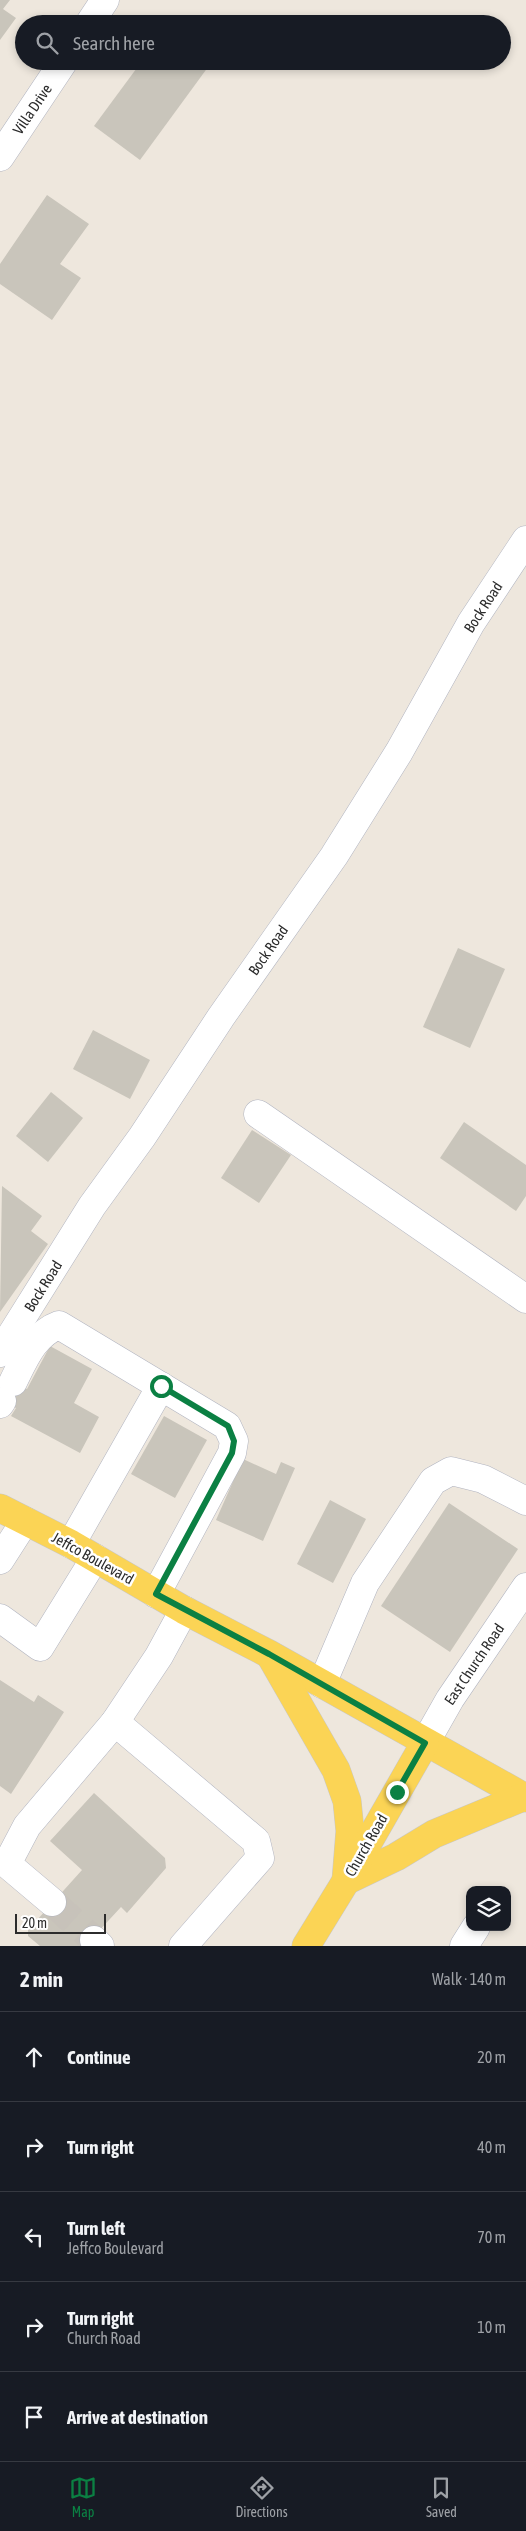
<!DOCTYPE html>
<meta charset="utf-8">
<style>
:root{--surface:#171b24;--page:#242831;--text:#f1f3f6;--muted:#9ea1a6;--line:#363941;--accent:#0b8043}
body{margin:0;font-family:"Asap Condensed",sans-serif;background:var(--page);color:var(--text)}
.controls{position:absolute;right:15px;bottom:15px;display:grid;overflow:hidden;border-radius:10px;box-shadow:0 2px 8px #0003}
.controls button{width:45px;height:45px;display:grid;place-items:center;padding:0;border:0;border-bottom:1px solid var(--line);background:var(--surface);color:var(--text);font:25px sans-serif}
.scale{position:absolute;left:15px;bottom:12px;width:91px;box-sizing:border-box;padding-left:5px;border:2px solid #2c2c2c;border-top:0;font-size:14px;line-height:18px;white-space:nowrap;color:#2c2c2c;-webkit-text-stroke:4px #fff;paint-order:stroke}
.stop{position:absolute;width:15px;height:15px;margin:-11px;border:4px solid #0b8043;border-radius:50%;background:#fff}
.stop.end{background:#0b8043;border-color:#fff;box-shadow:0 1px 5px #0008}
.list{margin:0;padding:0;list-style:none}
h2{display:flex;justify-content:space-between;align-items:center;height:65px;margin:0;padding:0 20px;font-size:21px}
h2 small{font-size:16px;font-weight:400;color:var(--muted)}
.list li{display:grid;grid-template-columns:32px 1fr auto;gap:15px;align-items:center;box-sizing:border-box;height:90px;padding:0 20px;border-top:1px solid var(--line)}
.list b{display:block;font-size:19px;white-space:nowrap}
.list p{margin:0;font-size:16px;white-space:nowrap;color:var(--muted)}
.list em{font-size:16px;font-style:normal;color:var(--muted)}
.icon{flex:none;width:28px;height:28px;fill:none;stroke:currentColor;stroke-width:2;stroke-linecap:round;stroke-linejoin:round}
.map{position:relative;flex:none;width:526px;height:1946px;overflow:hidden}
.search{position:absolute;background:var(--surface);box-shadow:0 2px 8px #0003;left:15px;right:15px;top:15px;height:55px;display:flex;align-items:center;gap:12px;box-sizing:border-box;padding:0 18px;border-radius:28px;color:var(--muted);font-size:19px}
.sheet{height:515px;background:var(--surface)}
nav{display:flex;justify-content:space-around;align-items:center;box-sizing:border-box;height:70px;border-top:1px solid var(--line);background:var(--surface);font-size:14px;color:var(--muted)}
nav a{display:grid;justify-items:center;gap:2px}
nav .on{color:var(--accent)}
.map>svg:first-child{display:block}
</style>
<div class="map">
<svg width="526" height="1946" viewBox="0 0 526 1946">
<rect width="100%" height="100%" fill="#eee7dd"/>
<g fill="#c9c5bb">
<polygon points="0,0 10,0 3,9 16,18 0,40"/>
<polygon points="142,61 211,63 140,160 94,126"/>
<polygon points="47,195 89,224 60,264 81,278 52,320 0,284 0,264"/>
<polygon points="458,948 505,969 470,1048 423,1027"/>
<polygon points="93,1030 150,1060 130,1099 73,1069"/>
<polygon points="51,1092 83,1118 48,1162 16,1136"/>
<polygon points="464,1122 526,1165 526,1196 516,1211 440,1158"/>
<polygon points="252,1130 291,1155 259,1203 221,1178"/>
<polygon points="2,1186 42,1216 31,1231 48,1244 0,1312"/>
<polygon points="50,1346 92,1369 74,1403 99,1417 80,1453 11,1416 16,1408 0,1400 0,1388 6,1378 27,1389"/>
<polygon points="164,1416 207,1440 175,1498 131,1474"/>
<polygon points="243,1459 276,1474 281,1462 295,1468 263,1541 216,1520"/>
<polygon points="330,1500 366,1519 333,1583 297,1564"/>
<polygon points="449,1503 518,1549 450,1652 381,1606"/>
<polygon points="0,1680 34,1702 38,1695 64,1712 11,1794 0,1786"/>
<polygon points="94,1793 165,1858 166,1868 127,1913 121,1907 85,1946 40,1946 28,1936 28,1930 82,1870 50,1841"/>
</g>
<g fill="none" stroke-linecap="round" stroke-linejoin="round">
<polyline stroke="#c7c2ba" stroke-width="28" stroke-dasharray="28 14" stroke-linecap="butt" points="52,1902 94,1940"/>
<g stroke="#b1b4c0" stroke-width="29">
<g id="minor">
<polyline points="89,24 105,0"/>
<polyline points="0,157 64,61"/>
<polyline points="258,1114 526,1299"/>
<polyline points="0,1353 92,1206 142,1137 221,1017 334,856 399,752 471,623 526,540"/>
<path d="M13,1382C24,1360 34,1334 59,1325L227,1426L234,1441L232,1453L156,1594"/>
<polyline points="0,1404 2,1401"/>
<polyline points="71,1544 161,1386"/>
<polyline points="0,1560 25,1521"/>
<polyline points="0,1618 40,1647 95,1558"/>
<polyline points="322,1684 365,1583 433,1481 451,1471 483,1479 526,1501"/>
<polyline points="115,1722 256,1841 260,1858 183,1946"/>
<polyline points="425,1743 450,1699 526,1587"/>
<polyline points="52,1902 7,1864 27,1826 115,1722 159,1656 184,1610"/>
<polyline points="94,1940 100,1946"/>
<polyline points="464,1946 476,1927"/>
</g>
</g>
<g stroke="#c8c8c8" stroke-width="29">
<g id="major">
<polyline points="0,1508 71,1544 184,1610 269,1654 526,1798"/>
<polyline points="270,1655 336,1770 347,1801 350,1831 346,1881"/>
<polyline points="346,1881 396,1857 434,1834 523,1797"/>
<polyline points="306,1946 346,1881 425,1743"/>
</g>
</g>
<use href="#minor" stroke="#fff" stroke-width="28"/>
<use href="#major" stroke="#fbd455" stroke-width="28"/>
</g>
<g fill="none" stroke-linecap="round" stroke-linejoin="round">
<polyline stroke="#0b8043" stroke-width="6" points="161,1386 228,1426 234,1441 232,1453 156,1594 269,1654 425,1743 397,1792"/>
</g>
<g text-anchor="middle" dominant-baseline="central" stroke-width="5" stroke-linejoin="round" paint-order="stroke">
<g font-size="15" fill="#2c2c2c" stroke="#fff">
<text transform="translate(32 109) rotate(-56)">Villa Drive</text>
<text transform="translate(483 607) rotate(-57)">Bock Road</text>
<text transform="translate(268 950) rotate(-55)">Bock Road</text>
<text transform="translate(43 1286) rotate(-58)">Bock Road</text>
<text transform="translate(93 1558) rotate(29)">Jeffco Boulevard</text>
<text transform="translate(474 1664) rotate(-56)">East Church Road</text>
<text transform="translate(366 1845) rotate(-60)">Church Road</text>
</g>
</g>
</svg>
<div class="controls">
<button><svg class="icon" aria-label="layers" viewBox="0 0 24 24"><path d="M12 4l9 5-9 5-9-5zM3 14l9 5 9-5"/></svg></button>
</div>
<div class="scale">20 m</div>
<div class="stop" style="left:161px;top:1386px"></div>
<div class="stop end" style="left:397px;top:1792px"></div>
<div class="search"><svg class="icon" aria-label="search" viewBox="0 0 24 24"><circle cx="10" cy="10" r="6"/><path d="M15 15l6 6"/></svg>Search here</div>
</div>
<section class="sheet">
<h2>2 min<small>Walk · 140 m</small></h2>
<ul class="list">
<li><svg class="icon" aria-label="ahead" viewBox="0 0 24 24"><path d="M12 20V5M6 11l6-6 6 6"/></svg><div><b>Continue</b></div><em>20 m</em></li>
<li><svg class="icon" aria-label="right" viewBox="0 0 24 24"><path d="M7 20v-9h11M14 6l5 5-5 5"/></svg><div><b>Turn right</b></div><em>40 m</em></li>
<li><svg class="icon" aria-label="left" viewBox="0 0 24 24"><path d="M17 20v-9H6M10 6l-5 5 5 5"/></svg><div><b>Turn left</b><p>Jeffco Boulevard</p></div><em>70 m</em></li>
<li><svg class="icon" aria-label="right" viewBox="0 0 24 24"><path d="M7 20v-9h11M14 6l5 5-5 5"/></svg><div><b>Turn right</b><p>Church Road</p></div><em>10 m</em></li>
<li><svg class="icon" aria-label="arrive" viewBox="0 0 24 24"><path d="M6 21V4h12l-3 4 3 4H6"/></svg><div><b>Arrive at destination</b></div></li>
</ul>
</section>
<nav>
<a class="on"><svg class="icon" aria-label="map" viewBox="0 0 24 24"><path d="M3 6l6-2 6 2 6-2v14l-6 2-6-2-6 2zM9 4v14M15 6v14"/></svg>Map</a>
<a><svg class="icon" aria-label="directions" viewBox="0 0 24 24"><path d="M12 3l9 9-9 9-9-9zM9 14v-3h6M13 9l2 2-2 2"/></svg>Directions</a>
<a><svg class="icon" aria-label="saved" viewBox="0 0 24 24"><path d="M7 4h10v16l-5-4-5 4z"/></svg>Saved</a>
</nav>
